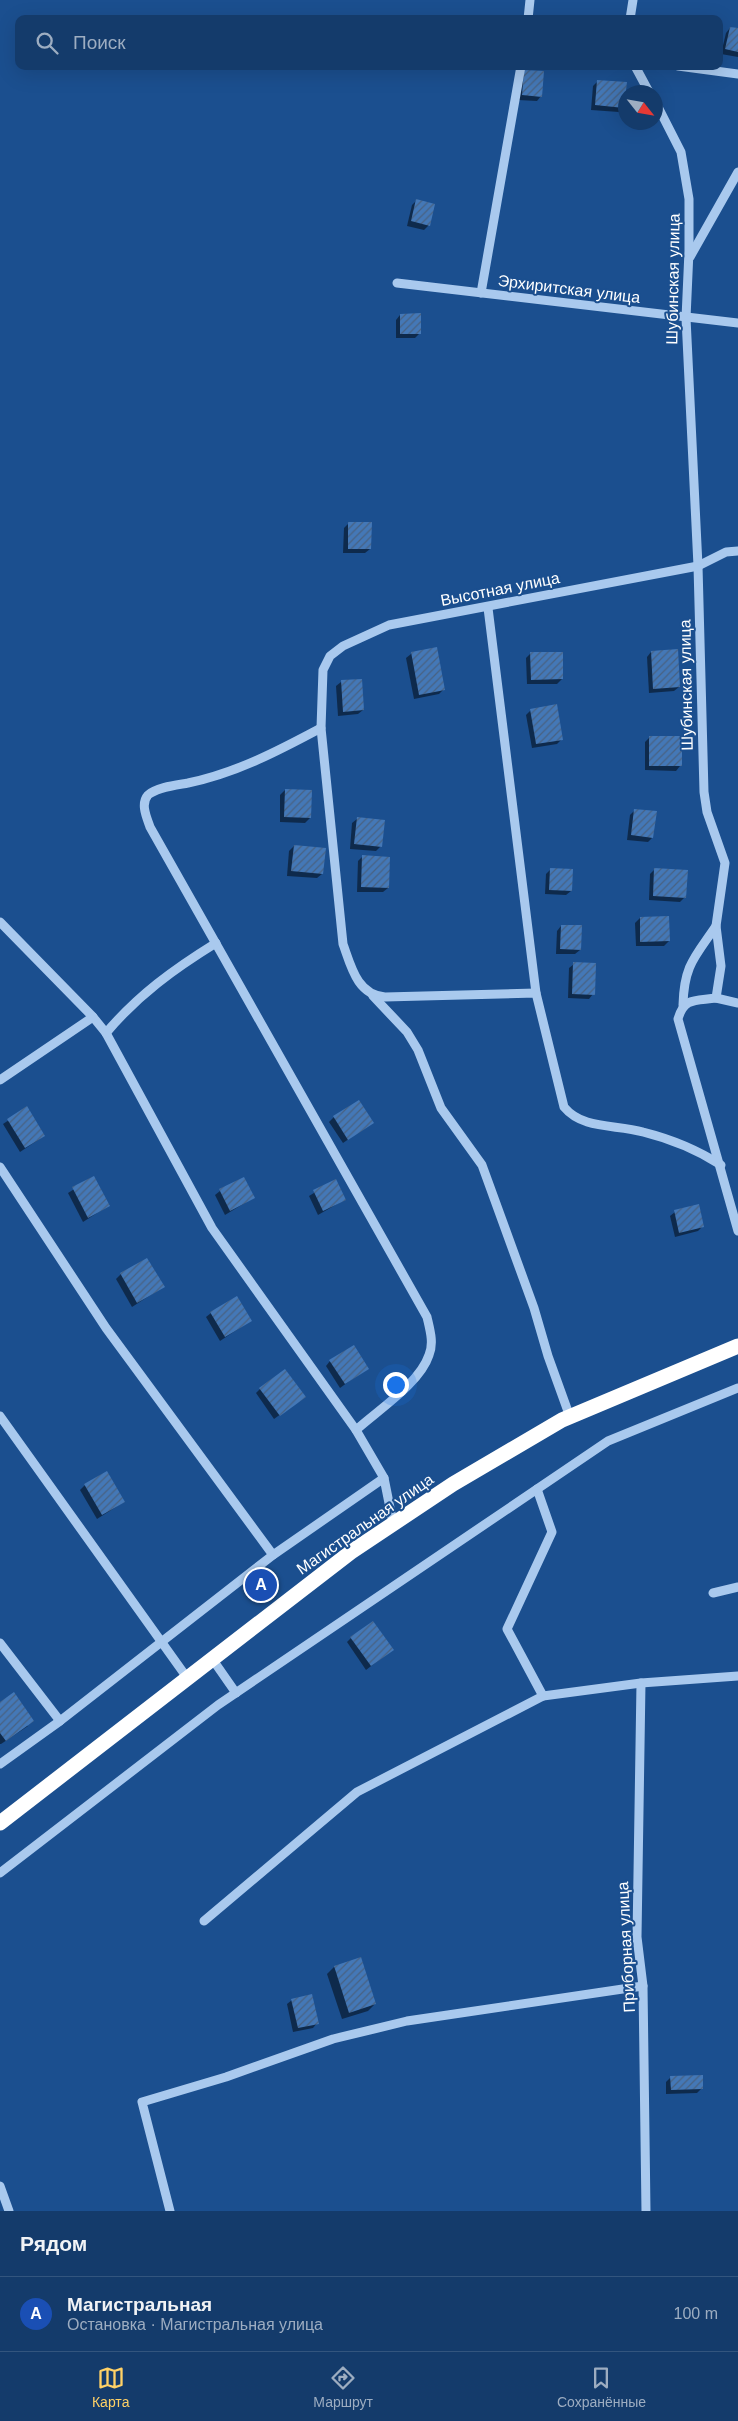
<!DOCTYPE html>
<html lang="ru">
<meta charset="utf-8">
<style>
:root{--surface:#143b6b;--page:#1d4271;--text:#f1f3f6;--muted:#9dadc1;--line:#33557e;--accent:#ffd166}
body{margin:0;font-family:Helvetica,sans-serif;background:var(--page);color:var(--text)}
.compass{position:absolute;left:618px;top:85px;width:45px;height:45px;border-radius:50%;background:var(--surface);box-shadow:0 5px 20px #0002;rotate:121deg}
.you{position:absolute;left:395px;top:1384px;width:18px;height:18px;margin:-12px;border:4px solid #fff;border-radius:50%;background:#1a73e8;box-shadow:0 0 0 8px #1a73e833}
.badge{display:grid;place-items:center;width:32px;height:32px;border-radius:50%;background:var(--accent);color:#fff;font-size:16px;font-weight:700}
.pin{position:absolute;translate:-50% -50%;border:2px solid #fff;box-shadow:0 1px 5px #0006}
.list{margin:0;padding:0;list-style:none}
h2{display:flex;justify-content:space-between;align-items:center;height:65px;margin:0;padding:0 20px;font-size:21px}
h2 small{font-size:16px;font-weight:400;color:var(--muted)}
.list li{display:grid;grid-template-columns:32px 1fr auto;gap:15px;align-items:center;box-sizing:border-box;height:75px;padding:0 20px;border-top:1px solid var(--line)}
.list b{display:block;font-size:19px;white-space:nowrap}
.list p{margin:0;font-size:16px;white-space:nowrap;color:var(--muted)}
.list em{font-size:16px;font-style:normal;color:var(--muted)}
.icon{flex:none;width:28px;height:28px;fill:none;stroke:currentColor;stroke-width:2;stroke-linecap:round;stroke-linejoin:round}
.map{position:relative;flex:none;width:738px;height:2211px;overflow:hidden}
.search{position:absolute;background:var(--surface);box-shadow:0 5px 20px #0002;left:15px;right:15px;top:15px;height:55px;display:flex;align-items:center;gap:12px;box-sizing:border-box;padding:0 18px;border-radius:10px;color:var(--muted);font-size:19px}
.sheet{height:140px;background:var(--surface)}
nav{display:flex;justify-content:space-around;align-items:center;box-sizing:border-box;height:70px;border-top:1px solid var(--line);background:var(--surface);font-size:14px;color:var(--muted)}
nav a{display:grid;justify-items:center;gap:2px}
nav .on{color:var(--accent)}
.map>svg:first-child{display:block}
</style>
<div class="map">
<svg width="738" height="2211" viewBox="0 0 738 2211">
<defs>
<pattern id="building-hatch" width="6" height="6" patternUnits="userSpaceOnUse" patternTransform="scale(1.25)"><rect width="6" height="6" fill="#4478b7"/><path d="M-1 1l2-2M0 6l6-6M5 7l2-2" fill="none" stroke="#486282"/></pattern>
</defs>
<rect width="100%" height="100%" fill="#1b4f8f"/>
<g fill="#0007">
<polygon points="730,28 738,29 738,57 721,54 726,33"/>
<polygon points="543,73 541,96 537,101 518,100 519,76"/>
<polygon points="598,81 623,107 619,112 591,110 593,86"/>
<polygon points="417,200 434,205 428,226 424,230 407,226 412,205"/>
<polygon points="400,315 420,333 415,338 396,338 396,320"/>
<polygon points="349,523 370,549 365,553 343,553 344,528"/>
<polygon points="436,649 443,690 439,694 414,699 406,658 411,654"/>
<polygon points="651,652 679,687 674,691 649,693 647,657"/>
<polygon points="531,653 562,679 557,684 527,684 526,658"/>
<polygon points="341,682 363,710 358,714 338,716 336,686"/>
<polygon points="531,710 562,739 557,744 532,748 526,715"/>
<polygon points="650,737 680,766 676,771 645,770 645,742"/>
<polygon points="285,790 310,818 305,823 280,822 280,795"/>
<polygon points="635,810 652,838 648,842 627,840 630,815"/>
<polygon points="357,819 381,846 376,851 350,849 352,823"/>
<polygon points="294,846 322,874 317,878 287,876 289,851"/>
<polygon points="362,857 388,888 383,892 357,892 358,861"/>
<polygon points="551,869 571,891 566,895 545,894 546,874"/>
<polygon points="655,869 685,897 680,902 649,900 650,874"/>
<polygon points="640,918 669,941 664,946 636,946 635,923"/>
<polygon points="561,926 580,950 575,954 556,954 557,931"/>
<polygon points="574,964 593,994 589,999 568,998 569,968"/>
<polygon points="27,1108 44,1136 20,1152 3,1124"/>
<polygon points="334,1117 372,1123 343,1143 329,1122"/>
<polygon points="93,1177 108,1206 83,1222 68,1193"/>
<polygon points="335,1180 344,1200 318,1215 309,1196"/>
<polygon points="220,1191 253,1198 225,1215 215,1195"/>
<polygon points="675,1212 703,1226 698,1231 675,1237 670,1216"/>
<polygon points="121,1274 163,1287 132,1307 116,1279"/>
<polygon points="211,1313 250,1321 220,1341 206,1317"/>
<polygon points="330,1361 367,1368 340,1388 326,1366"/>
<polygon points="260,1389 299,1401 274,1419 256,1393"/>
<polygon points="85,1485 124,1502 97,1519 80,1490"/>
<polygon points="351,1638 392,1650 366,1670 347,1642"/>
<polygon points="0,1704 28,1726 1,1744 0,1744"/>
<polygon points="334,1967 375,2004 368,2011 342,2019 327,1974"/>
<polygon points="292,2000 317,2023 313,2028 293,2032 287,2004"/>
<polygon points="670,2078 702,2088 697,2093 666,2094 666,2082"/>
</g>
<g fill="url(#building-hatch)">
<polygon points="730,27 738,28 738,52 725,49"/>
<polygon points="524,70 544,71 542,97 522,95"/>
<polygon points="597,80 627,82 624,108 595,105"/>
<polygon points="416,199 435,204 430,226 411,221"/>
<polygon points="421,313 421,334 400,334 400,314"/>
<polygon points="348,522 372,522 371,549 348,549"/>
<polygon points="437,647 445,690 419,695 411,652"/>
<polygon points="678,649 680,687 653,689 651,651"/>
<polygon points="530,652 563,652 563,679 531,680"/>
<polygon points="362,679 364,710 343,712 341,680"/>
<polygon points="557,704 563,740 536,744 530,709"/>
<rect x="649" y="736" width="33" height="30"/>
<polygon points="285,789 312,790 311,818 284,817"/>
<polygon points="634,809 657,811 653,838 631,835"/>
<polygon points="357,817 385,820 382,847 354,844"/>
<polygon points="294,845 326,848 323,874 291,871"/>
<polygon points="362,855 390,857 389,888 361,887"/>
<polygon points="550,868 573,869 572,891 549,890"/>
<polygon points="654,868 688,870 686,898 653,896"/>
<polygon points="669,916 670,941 640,942 640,917"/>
<polygon points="561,925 582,925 581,950 560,949"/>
<polygon points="573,962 596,963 595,995 572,994"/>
<polygon points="359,1100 374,1123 348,1140 333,1116"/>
<polygon points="27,1106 45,1136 25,1148 7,1119"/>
<polygon points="94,1176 110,1206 88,1218 72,1187"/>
<polygon points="244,1177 255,1198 230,1211 219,1189"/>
<polygon points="336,1179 346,1200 323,1211 313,1190"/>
<polygon points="699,1204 704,1227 679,1233 674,1210"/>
<polygon points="147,1258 165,1287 137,1303 120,1273"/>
<polygon points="237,1296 252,1321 225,1337 210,1312"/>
<polygon points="354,1345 369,1369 345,1384 329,1360"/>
<polygon points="285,1369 306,1397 280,1416 259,1388"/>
<polygon points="107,1471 125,1502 102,1515 84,1484"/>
<polygon points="373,1621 394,1650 371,1666 350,1637"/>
<polygon points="14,1692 34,1721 6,1741 0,1733 0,1702"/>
<polygon points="361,1957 376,2004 349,2013 334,1966"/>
<polygon points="312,1994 319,2024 298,2028 291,1999"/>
<polygon points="703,2075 703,2089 671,2090 670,2076"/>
</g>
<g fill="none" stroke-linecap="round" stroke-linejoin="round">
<g stroke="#a9c9ee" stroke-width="9">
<polyline points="528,19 530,0"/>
<polyline points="630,19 633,0"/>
<polyline points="635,66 649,92"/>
<polyline points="678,66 738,74"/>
<path d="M656,103L681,152L689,199V251L686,318L698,566L704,792L707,812L725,863L716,926L721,966L716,998C696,1001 684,997 678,1019L738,1231"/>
<polyline points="690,257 738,172"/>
<polyline points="397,283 738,323"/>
<polyline points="481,293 521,66"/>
<polyline points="488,608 536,993"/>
<path d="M321,728C278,751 236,773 188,783C177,785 157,787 148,795C140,804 147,818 150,827L427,1317C430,1330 434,1343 429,1355C420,1383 378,1410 356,1430"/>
<polyline points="0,922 93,1017 106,1033 212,1228 356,1430 384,1478 393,1523"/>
<polyline points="373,996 407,1032 418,1050 441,1108 482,1165 534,1308 548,1356 570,1417"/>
<polyline points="716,998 738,1003"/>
<path d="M683,1005C684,965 695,957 716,926"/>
<path d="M106,1033C138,995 174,969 216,943"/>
<polyline points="0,1080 93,1017"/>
<path d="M721,1165C696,1149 671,1139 643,1132C616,1124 583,1130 564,1107L536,993L385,997C357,995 351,966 343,944L321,728L323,670L330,656L343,646L389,625L698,566L726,552L738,551"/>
<polyline points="0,1167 106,1328 273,1555"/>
<polyline points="0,1416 188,1679"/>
<polyline points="537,1489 552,1532 507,1629 543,1696"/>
<polyline points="713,1593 738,1587"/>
<polyline points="0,1643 60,1721"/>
<polyline points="213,1660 236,1693"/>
<polyline points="641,1683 637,1937 643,1986 646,2211"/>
<polyline points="0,1764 60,1721 273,1555 384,1478"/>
<polyline points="0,1873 218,1705 608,1441 738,1388"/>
<polyline points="204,1921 357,1792 543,1696 641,1683 738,1676"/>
<polyline points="0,2186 9,2211"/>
<polyline points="170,2211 142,2102 226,2077 333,2039 407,2021 643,1986"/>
</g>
<polyline stroke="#fff" stroke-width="15" points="0,1823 351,1552 453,1484 562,1420 738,1346"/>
</g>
<g text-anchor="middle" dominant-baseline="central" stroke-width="4" stroke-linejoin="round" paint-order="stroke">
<g font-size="16" fill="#fff" stroke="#1b4f8f">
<text transform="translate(673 279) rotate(-89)">Шубинская улица</text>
<text transform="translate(569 289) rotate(7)">Эрхиритская улица</text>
<text transform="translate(500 589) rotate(-11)">Высотная улица</text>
<text transform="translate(686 685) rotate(-91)">Шубинская улица</text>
<text transform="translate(365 1524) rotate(-35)">Магистральная улица</text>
<text transform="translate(626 1947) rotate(-93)">Приборная улица</text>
</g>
</g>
</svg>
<svg class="compass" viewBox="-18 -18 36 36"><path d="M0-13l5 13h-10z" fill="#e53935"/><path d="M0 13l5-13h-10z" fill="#9dadc1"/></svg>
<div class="you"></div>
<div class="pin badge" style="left:261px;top:1585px;background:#1a4fb4">A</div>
<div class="search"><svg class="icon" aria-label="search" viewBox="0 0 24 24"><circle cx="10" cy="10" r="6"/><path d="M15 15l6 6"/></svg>Поиск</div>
</div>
<section class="sheet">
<h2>Рядом<small></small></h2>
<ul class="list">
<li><span class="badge" style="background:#1a4fb4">A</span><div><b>Магистральная</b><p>Остановка · Магистральная улица</p></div><em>100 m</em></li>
</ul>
</section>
<nav>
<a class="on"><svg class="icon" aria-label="map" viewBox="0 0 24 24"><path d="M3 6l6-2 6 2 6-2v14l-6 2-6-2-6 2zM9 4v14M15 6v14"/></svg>Карта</a>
<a><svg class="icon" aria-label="directions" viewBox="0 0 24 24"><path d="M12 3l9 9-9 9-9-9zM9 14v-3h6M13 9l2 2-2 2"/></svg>Маршрут</a>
<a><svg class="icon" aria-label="saved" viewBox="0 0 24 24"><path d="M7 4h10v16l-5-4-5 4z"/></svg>Сохранённые</a>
</nav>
